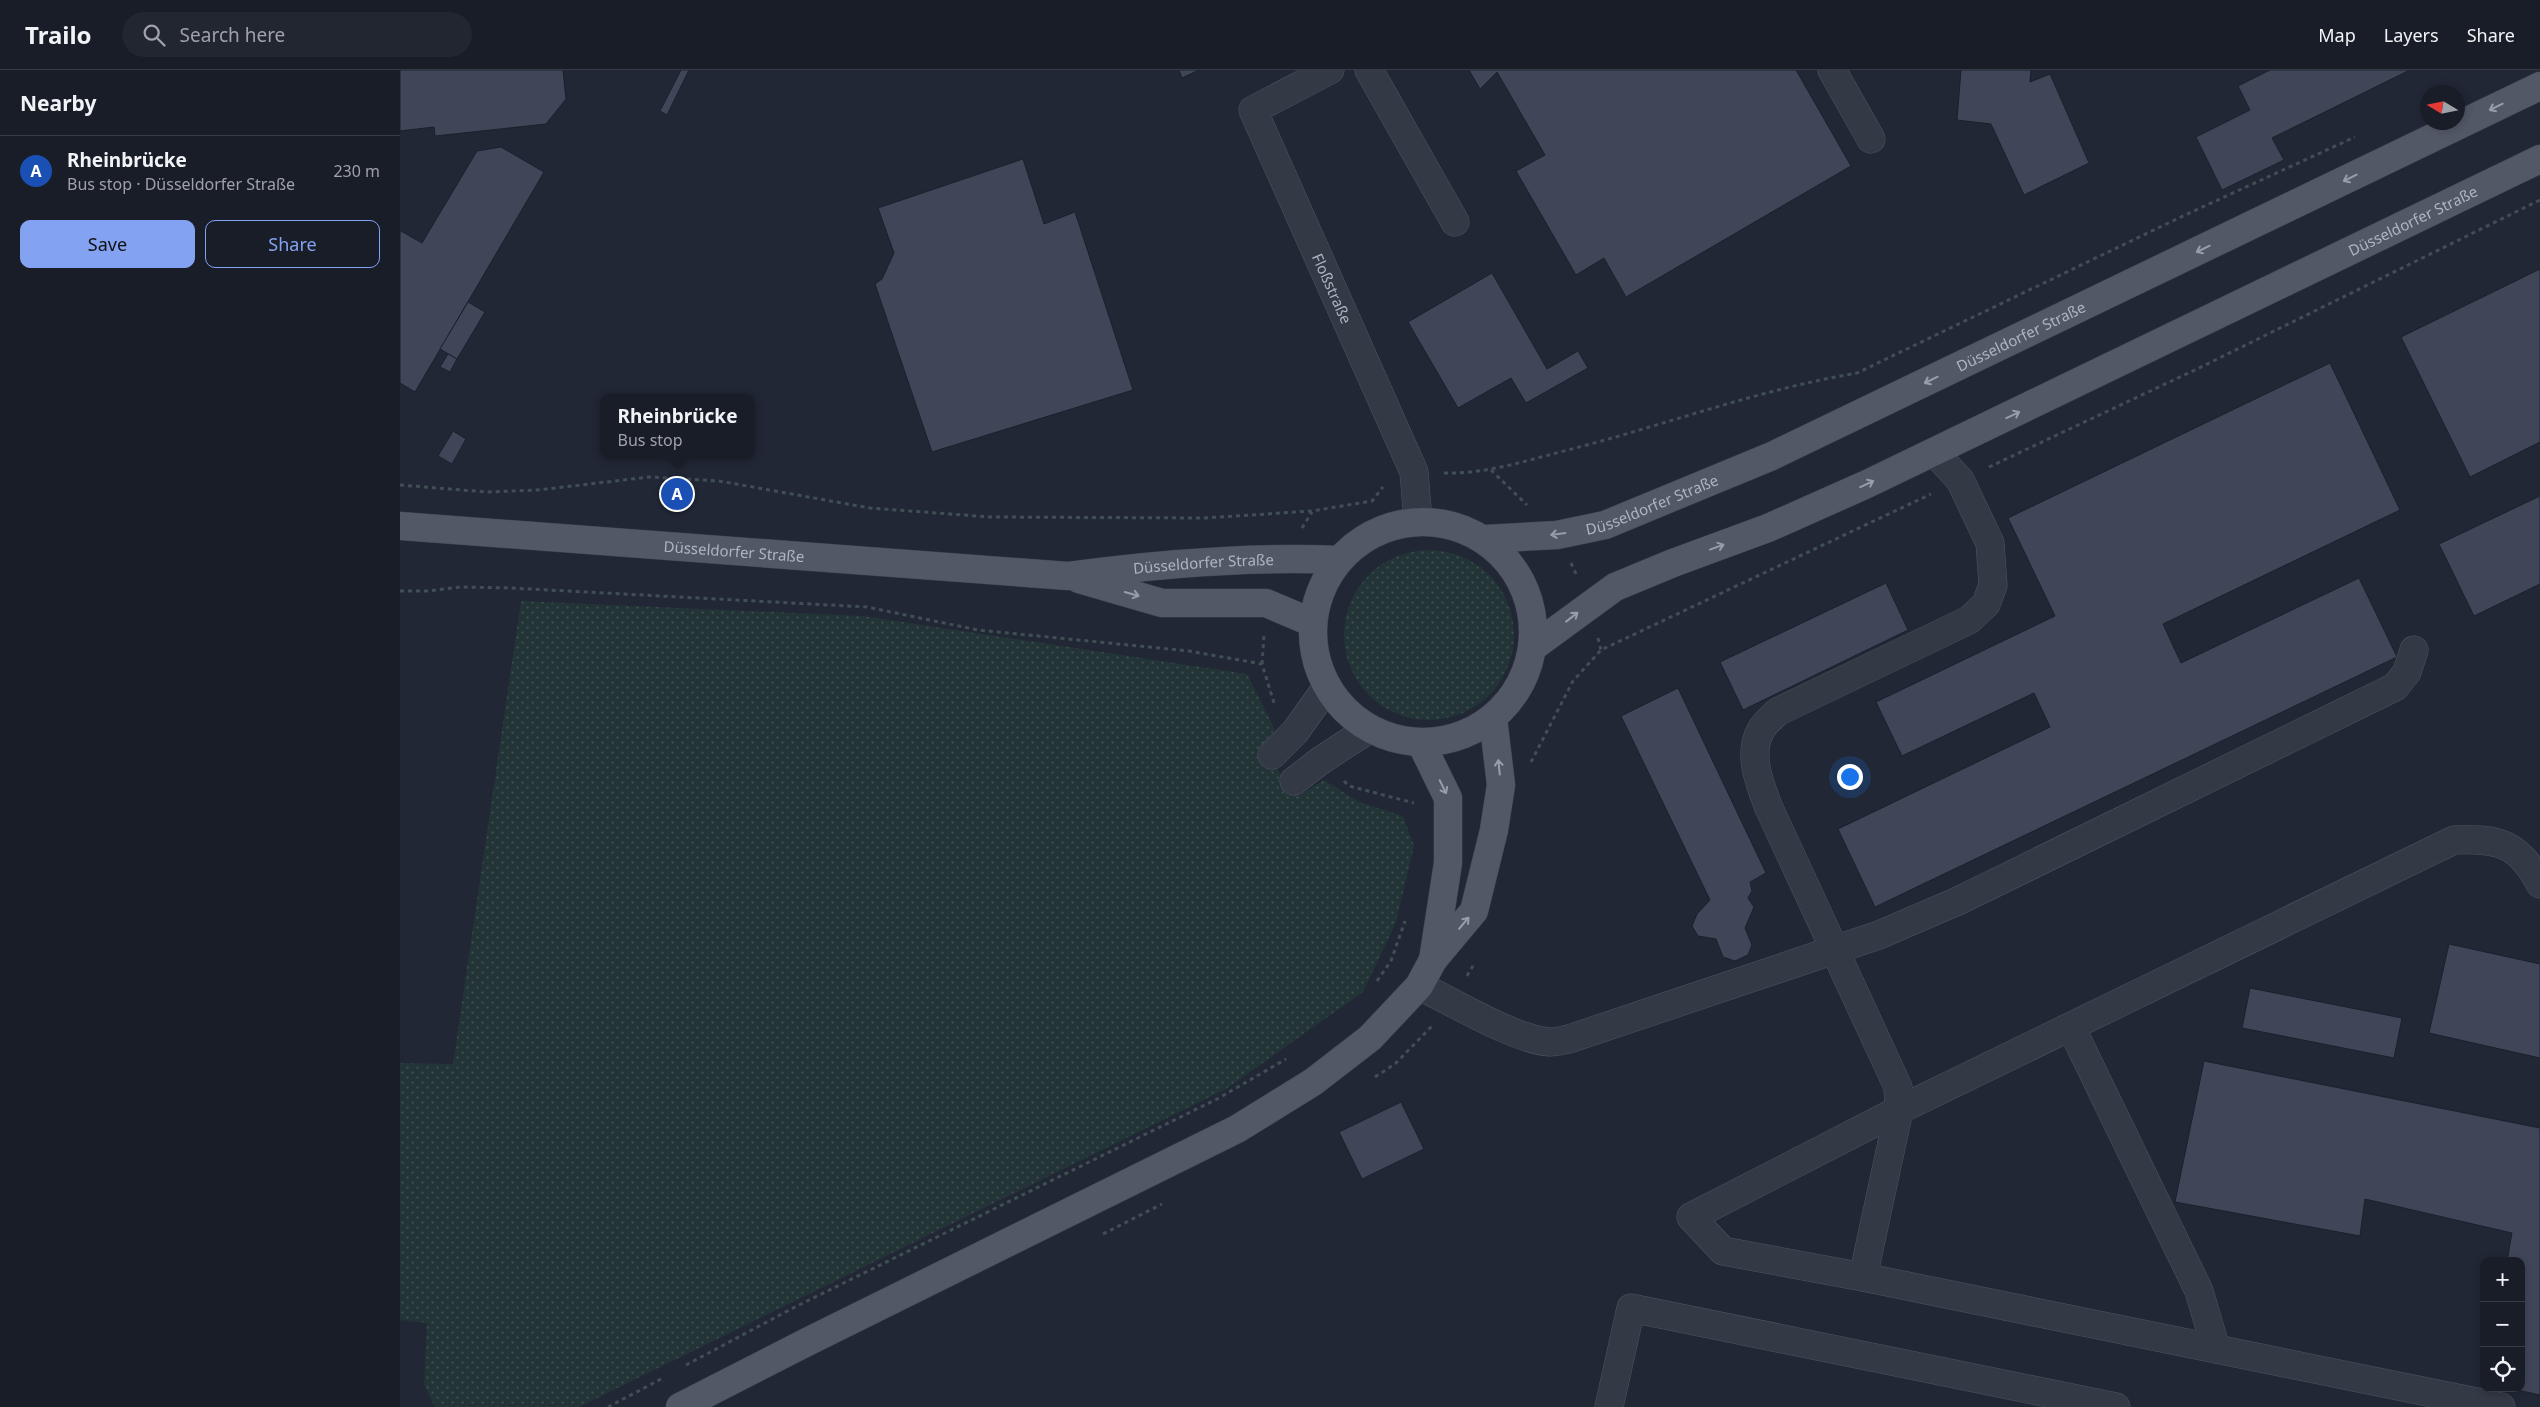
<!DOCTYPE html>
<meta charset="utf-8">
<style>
:root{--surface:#191d28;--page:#222630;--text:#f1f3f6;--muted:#9fa2a8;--line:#373b45;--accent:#84a2f2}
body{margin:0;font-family:"Noto Sans",sans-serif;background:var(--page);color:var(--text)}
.controls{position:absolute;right:15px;bottom:15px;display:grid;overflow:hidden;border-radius:10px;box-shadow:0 2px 8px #0003}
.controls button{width:45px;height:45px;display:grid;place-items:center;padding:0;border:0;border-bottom:1px solid var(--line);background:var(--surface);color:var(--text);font:25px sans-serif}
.compass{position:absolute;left:2020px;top:15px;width:45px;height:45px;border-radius:50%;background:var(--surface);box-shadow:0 2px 8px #0003;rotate:280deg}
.you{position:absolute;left:1449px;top:706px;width:18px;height:18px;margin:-12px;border:4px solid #fff;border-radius:50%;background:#1a73e8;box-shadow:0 0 0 8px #1a73e833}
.badge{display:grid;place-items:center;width:32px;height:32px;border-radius:50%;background:var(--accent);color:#fff;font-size:16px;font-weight:700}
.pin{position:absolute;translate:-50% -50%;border:2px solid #fff;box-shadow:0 1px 5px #0006}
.popup{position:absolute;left:200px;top:324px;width:155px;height:65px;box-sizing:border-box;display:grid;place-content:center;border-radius:10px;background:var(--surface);filter:drop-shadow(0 1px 4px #0005);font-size:16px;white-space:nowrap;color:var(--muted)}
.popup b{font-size:19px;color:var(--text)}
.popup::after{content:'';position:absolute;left:50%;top:100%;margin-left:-10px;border:10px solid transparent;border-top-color:var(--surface)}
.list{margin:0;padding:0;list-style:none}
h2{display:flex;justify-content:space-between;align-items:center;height:65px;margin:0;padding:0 20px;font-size:21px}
h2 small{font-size:16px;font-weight:400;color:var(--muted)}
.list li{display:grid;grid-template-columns:32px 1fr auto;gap:15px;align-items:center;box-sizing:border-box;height:70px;padding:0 20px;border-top:1px solid var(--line)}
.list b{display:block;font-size:19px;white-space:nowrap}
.list p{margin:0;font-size:16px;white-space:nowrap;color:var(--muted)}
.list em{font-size:16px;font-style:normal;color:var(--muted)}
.actions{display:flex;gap:10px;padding:15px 20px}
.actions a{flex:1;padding:11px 0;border:1px solid var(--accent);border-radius:10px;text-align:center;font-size:18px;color:var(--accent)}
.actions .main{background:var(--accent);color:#111}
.icon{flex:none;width:28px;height:28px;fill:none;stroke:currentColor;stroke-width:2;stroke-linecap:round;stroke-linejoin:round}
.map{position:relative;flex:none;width:2140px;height:1337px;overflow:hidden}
header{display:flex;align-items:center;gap:30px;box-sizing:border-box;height:70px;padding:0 25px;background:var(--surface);border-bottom:1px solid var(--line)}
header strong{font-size:24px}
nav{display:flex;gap:28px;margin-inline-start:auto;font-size:18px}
.search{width:350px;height:45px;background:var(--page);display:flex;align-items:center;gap:12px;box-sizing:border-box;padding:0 18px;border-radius:28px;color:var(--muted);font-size:19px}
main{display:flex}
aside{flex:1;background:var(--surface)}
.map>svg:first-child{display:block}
</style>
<header>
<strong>Trailo</strong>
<div class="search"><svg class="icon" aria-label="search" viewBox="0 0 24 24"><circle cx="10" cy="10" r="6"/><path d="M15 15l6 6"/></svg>Search here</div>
<nav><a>Map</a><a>Layers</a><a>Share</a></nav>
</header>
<main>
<aside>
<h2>Nearby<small></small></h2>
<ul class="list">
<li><span class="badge" style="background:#1a4fb4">A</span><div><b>Rheinbrücke</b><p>Bus stop · Düsseldorfer Straße</p></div><em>230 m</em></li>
</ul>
<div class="actions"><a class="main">Save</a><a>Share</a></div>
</aside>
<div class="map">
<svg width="2140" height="1337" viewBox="0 0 2140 1337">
<defs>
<pattern id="grass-dots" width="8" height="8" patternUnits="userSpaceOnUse" patternTransform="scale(1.25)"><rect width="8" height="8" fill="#233437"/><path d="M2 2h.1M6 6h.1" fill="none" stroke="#404f52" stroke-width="1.8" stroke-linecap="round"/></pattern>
</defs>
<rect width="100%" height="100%" fill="#212735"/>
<g fill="url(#grass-dots)">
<circle cx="1029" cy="565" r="85"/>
<polygon points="121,531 463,546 847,604 875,660 860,677 898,726 924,710 959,732 1003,746 1014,776 996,852 963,922 826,1019 179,1337 35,1337 24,1314 27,1253 0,1250 0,993 53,994"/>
</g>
<g fill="#3f4658" stroke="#1b202c">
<polygon points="0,0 163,0 166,29 146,54 35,66 34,57 0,61"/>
<polygon points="281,0 289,0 267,45 260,41"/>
<polygon points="779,0 799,0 782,8"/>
<polygon points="1069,0 1396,0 1451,96 1226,227 1204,188 1176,205 1116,101 1145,85 1097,2 1080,19"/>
<polygon points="1561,0 1631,0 1630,12 1650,4 1689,93 1624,125 1591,54 1557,50"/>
<polygon points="1870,0 2010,0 1872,68 1884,90 1822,120 1796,67 1850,40 1838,16"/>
<polygon points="101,77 144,102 15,322 0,313 0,163 1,161 22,173 77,81"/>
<polygon points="623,89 644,154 675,142 733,320 532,382 475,214 482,209 494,183 478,138"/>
<polygon points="2140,199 2140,372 2070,407 2001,267"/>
<polygon points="1092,203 1147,299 1178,281 1188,298 1126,333 1111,308 1058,338 1008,252"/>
<polygon points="68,232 85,242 57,289 40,279"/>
<polygon points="48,284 57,289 50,302 40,297"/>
<polygon points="1930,293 2000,440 1763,554 1781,593 1959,508 1997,587 1475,837 1438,759 1650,657 1634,623 1502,686 1476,632 1655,546 1608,448"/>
<polygon points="53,361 66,369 52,394 38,386"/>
<polygon points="2140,426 2140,514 2074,546 2039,474"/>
<polygon points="1486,513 1508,560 1343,640 1320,592"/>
<polygon points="1278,618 1366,803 1350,812 1352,821 1348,828 1354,837 1345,858 1352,875 1348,885 1335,891 1323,887 1316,869 1298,866 1292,856 1297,844 1310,830 1221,646"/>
<polygon points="2049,874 2140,894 2140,988 2029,963"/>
<polygon points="1850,918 2002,948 1994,988 1842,958"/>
<polygon points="1804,991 2140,1058 2140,1325 2108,1318 2121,1318 2121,1191 2107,1191 2112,1163 1965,1129 1960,1166 1775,1132"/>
<polygon points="1001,1032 1024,1079 962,1109 939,1062"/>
</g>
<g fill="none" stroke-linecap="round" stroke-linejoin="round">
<g stroke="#4e5461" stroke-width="29">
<g id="minor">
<path id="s1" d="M930,0L853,40L1014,402L1018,451"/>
<polyline points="969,0 1055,152"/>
<polyline points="1432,0 1471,69"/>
<polyline points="872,685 895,662 927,617"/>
<polyline points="894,711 920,691 969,659"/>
<path d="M1019,916C1054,932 1115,970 1150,972C1156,972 1163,970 1169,969L1479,865L1558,831L1995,617L2007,602L2014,580"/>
<polyline points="1671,957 1799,1221 1816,1279"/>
<path d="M1463,1207L1499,1040L1498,1017L1369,738C1360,715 1347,684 1361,660C1364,653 1372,648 1377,642L1569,550L1586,534L1593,515L1590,473L1560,410L1534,382"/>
<polyline points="1209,1337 1231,1238 1716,1337"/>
<path d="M2101,1337L1463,1207L1323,1181L1291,1147L1499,1040L2054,770C2098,768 2119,773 2140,814"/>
</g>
</g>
<g stroke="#3d424f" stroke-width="29">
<g id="major">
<circle cx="1023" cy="562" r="110"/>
<path id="s2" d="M0,456L668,506C758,494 848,486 939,490"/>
<path id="s3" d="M1085,469L1157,465L1205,455L1372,386L2140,16"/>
<polyline points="679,509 762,533 866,533 913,553"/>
<path id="s4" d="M1133,577L1215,517L1273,493L1368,458L1467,414L2140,89"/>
<polyline points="1021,673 1048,728 1048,793 1033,890"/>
<polyline points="280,1337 407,1272 837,1059 913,1012 970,968 1019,916 1033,890 1074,841 1094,760 1101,715 1093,648"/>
</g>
</g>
<g stroke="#404f54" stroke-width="3" stroke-dasharray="4 4" stroke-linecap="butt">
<polyline points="1589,397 1797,299 2140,130"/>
<polyline points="1091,400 1127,435"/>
<path d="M1044,403C1084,404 1122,392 1160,382C1260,357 1356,320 1457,303L1785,145L1955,67"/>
<polyline points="0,415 87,422 138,420 249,407 319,411 470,438 590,447 805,448 912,441 972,431 983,417"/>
<polyline points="902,458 912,442"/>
<polyline points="1171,493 1177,506"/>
<polyline points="0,521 27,521 61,517 111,518 467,537 578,560 789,581 862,594 875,636"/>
<polyline points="1198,568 1201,580"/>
<polyline points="862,594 864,565"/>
<polyline points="1131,692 1173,611 1201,580 1531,424"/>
<polyline points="944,711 949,716 1014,733"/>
<polyline points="1067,906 1074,894"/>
<polyline points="977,911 991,891 1005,851"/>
<polyline points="975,1007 995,994 1032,956"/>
<polyline points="703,1164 762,1134"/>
<polyline points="286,1295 395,1237 819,1028 886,989"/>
<polyline points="208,1337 263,1308"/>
</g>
<use href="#minor" stroke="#343946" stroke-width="28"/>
<use href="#major" stroke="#525866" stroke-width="28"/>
</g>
<defs><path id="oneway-shaft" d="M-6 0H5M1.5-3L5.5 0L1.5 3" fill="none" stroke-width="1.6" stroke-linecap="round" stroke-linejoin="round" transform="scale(1.25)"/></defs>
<g stroke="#979dac">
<use href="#oneway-shaft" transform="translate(2096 37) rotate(154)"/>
<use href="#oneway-shaft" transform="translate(1950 108) rotate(154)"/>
<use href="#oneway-shaft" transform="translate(1803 179) rotate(154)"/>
<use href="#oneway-shaft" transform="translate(1531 310) rotate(154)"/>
<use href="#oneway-shaft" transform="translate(1613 345) rotate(-25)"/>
<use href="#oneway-shaft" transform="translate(1467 414) rotate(-25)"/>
<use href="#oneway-shaft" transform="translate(1158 464) rotate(172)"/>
<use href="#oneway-shaft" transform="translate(1317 477) rotate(-20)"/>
<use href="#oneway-shaft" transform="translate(732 524) rotate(16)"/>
<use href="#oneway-shaft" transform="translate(1172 547) rotate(-38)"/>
<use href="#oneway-shaft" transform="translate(1099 697) rotate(-96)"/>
<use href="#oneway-shaft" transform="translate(1043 717) rotate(64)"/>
<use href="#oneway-shaft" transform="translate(1064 853) rotate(-50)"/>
</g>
<g text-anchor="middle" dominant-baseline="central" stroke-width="4" stroke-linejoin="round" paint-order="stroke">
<g font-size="15" fill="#aeb4c3" stroke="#191e2a">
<text stroke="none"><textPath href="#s4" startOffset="980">Düsseldorfer Straße</textPath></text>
<text stroke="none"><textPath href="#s1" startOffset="282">Floßstraße</textPath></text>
<text stroke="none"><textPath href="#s3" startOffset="578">Düsseldorfer Straße</textPath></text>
<text stroke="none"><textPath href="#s3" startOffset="172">Düsseldorfer Straße</textPath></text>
<text stroke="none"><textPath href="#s2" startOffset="335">Düsseldorfer Straße</textPath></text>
<text stroke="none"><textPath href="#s2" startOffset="806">Düsseldorfer Straße</textPath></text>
</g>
</g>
</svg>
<div class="controls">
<button>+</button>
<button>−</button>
<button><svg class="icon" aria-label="locate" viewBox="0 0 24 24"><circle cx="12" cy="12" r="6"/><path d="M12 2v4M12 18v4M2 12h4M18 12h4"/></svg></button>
</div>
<svg class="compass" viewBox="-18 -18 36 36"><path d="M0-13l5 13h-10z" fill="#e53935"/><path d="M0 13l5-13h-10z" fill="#9fa2a8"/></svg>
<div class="you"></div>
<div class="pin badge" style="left:277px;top:424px;background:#1a4fb4">A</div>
<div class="popup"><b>Rheinbrücke</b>Bus stop</div>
</div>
</main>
